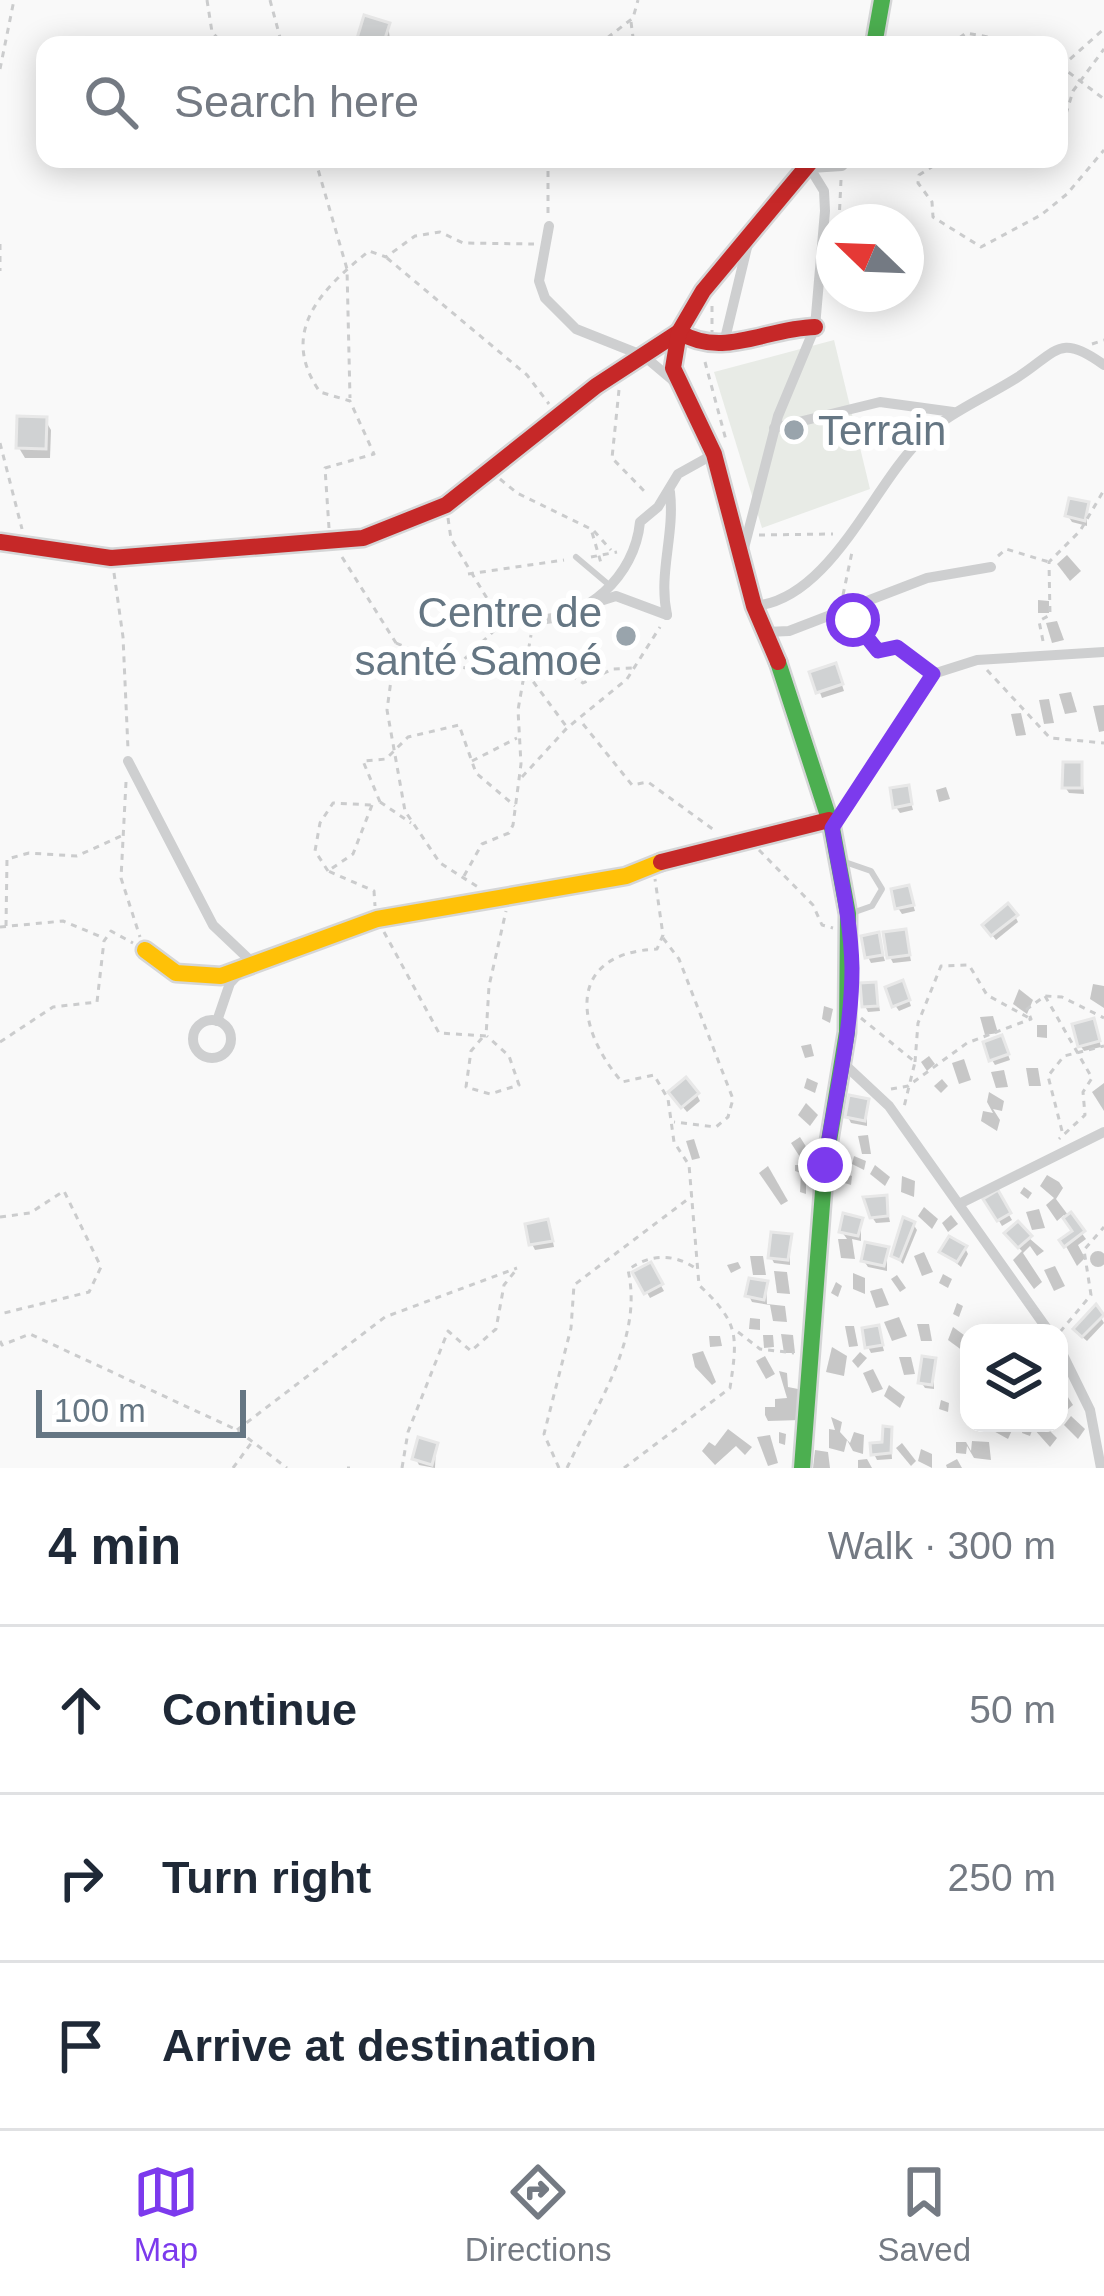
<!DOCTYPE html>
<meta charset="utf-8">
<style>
:root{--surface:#fff;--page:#f6f6f7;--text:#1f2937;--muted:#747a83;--line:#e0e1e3;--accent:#7c3aed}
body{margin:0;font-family:Helvetica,sans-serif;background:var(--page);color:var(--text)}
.controls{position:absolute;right:36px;bottom:36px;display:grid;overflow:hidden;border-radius:24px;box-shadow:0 6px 30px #0003}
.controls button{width:108px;height:108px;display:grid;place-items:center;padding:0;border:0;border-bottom:3px solid var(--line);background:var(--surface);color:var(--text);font:60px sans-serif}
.compass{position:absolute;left:816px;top:204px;width:108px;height:108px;border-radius:50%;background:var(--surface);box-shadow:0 6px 30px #0003;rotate:293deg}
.scale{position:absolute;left:36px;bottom:30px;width:210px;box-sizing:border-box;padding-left:12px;border:6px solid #657683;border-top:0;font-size:33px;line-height:42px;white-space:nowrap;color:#657683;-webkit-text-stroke:9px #fff;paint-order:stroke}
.stop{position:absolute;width:36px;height:36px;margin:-27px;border:9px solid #7c3aed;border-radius:50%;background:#fff}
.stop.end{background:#7c3aed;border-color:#fff;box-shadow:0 3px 12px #0008}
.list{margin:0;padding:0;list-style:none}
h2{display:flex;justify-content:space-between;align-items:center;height:156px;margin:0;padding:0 48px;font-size:51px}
h2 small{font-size:39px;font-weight:400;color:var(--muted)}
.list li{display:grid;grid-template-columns:78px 1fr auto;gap:36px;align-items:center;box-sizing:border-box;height:168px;padding:0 48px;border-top:3px solid var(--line)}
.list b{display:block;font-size:45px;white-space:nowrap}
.list em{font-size:39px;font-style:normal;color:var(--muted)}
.icon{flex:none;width:66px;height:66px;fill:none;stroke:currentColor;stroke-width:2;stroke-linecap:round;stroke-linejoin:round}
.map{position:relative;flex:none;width:1104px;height:1468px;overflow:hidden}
.search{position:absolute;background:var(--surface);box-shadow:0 6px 30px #0003;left:36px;right:36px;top:36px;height:132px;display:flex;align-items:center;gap:30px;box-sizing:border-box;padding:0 42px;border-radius:24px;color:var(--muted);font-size:45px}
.sheet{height:660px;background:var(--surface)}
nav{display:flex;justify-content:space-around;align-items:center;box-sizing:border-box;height:168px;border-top:3px solid var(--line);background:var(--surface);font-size:33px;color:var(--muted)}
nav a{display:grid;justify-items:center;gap:6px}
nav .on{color:var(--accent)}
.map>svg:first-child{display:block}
</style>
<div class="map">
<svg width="1104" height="1468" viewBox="0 0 1104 1468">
<rect width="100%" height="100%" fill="#f9f9f9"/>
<polygon fill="#e8ebe6" points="834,340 870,489 762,528 714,372"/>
<g fill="#0003">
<polygon points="388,26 391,45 358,45"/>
<polygon points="45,420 51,430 50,458 25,458 19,448"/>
<polygon points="1087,505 1087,526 1072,522 1068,516"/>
<polygon points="1067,555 1081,571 1070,581 1057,564"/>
<polygon points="1038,600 1049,601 1049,613 1038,613"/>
<polygon points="1057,621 1064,640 1052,643 1046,623"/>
<polygon points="838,673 844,691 822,698 813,674"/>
<polygon points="1071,692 1077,712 1065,714 1059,694"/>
<polygon points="1049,699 1054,723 1044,724 1039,700"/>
<polygon points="1104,705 1104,731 1099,732 1093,706"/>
<polygon points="1021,713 1026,735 1016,736 1011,714"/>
<polygon points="1081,765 1084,794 1069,793 1065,787"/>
<polygon points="946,787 950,799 939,802 936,790"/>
<polygon points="907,788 913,810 900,813 896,807"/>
<polygon points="908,888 915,911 902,914 898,908"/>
<polygon points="1015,916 1018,922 996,940 989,931"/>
<polygon points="905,932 911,961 893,963 890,957"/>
<polygon points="877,936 885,961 871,963 868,957"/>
<polygon points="1093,984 1104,986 1104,1008 1090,999"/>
<polygon points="875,985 880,1011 868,1012 865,1006"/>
<polygon points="905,989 911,1006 899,1011 895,1005"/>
<polygon points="1019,989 1033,1000 1027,1014 1013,1004"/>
<polygon points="824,1006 833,1009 830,1023 822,1019"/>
<polygon points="993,1016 998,1033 985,1035 980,1017"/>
<polygon points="1037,1025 1047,1025 1047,1038 1037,1037"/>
<polygon points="1096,1027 1101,1047 1084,1051 1080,1045"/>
<polygon points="811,1044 814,1056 805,1058 801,1046"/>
<polygon points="1004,1044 1010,1060 995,1065 992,1060"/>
<polygon points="929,1056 935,1064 927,1071 921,1062"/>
<polygon points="964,1059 971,1080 959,1084 952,1063"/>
<polygon points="1026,1068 1038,1068 1041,1086 1029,1086"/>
<polygon points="1004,1070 1008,1087 996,1088 991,1072"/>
<polygon points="807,1078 818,1083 815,1093 804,1088"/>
<polygon points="942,1079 948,1086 941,1093 934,1086"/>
<polygon points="1104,1083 1104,1111 1092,1092"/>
<polygon points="989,1092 1004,1101 1002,1111 993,1109 1000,1120 997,1131 981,1121 983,1111 993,1113 987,1102"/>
<polygon points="697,1095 700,1101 687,1112 676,1099"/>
<polygon points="867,1102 867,1126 851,1123 848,1117"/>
<polygon points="806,1103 818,1115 810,1126 798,1115"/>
<polygon points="868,1135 871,1154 862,1154 858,1136"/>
<polygon points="800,1137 812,1156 803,1162 806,1167 806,1194 800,1192 801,1173 795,1171 795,1165 805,1165 791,1143"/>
<polygon points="694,1139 700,1158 692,1160 686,1141"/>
<polygon points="854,1156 866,1161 864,1170 852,1164"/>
<polygon points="875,1165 890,1177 885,1186 870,1174"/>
<polygon points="768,1166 788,1201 781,1205 759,1173"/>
<polygon points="840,1172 852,1176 851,1185 838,1181"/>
<polygon points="1047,1175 1059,1182 1063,1188 1056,1199 1086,1239 1078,1245 1085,1258 1077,1266 1063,1241 1075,1232 1064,1215 1057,1221 1046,1205 1054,1198 1040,1186"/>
<polygon points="902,1176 915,1181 914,1197 901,1192"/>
<polygon points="1024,1187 1032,1193 1028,1199 1020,1193"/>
<polygon points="997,1194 1012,1220 1002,1226 987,1200"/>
<polygon points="885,1198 890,1222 876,1223 872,1217"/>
<polygon points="924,1207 938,1219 932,1229 918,1216"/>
<polygon points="1039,1209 1045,1228 1032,1230 1026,1212"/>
<polygon points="951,1215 958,1224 948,1232 942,1223"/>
<polygon points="861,1221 861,1241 852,1239 855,1259 841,1258 838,1239 847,1239 842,1232"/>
<polygon points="913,1224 917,1230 903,1264 894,1256"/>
<polygon points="550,1228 554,1247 535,1250 532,1244"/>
<polygon points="790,1237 790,1265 774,1263 771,1257"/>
<polygon points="1029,1238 1044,1251 1037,1256 1030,1246 1023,1253 1042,1282 1034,1289 1013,1260 1022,1251 1011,1240"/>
<polygon points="965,1248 968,1254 961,1267 943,1252"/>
<polygon points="887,1250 887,1271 868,1267 864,1261"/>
<circle cx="1098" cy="1259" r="8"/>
<polygon points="924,1252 933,1272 922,1276 914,1256"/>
<polygon points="750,1256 763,1256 766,1275 753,1275"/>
<polygon points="738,1262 741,1268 731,1273 727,1265"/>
<polygon points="650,1266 664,1291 650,1298 636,1273"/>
<polygon points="1055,1266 1065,1286 1054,1291 1044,1270"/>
<polygon points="774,1271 787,1272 790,1294 777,1293"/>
<polygon points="853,1273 865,1278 865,1294 853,1289"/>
<polygon points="943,1274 952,1279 948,1288 939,1283"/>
<polygon points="897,1275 906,1288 900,1292 891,1279"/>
<polygon points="836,1282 842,1286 838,1297 831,1293"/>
<polygon points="766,1284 767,1304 785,1306 787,1322 773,1321 770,1305 752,1302 749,1296"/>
<polygon points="882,1288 889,1305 876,1308 870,1291"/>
<polygon points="957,1303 963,1306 959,1317 953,1314"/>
<polygon points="1096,1309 1104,1323 1087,1341 1080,1335"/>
<polygon points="899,1317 907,1336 892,1341 884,1322"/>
<polygon points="750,1318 760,1319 760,1330 749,1329"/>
<polygon points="917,1324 929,1324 932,1341 921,1341"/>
<polygon points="845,1326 854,1326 858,1346 849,1347"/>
<polygon points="953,1327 968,1338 963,1351 948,1340"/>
<polygon points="878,1328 884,1351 871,1353 868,1347"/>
<polygon points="781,1334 793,1335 795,1353 784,1353"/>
<polygon points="763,1335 773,1335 774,1347 764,1348"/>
<polygon points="709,1336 720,1336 722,1346 710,1347"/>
<polygon points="832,1347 847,1356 844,1376 826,1372"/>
<polygon points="703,1351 716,1382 712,1385 695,1367 692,1354"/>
<polygon points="860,1352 867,1358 858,1368 852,1361"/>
<polygon points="765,1356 775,1374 766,1379 756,1361"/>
<polygon points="899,1357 911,1357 915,1374 904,1375"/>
<polygon points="934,1361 934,1389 925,1388 921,1382"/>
<polygon points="873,1369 883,1389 872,1393 863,1373"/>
<polygon points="779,1371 787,1373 788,1387 798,1389 801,1420 768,1421 765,1415 765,1407 775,1407 775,1399 787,1398"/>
<polygon points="1059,1383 1073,1405 1062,1414 1059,1410"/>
<polygon points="889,1385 905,1397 900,1408 884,1396"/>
<polygon points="941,1400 949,1403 948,1412 939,1409"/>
<polygon points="1071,1416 1085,1429 1078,1439 1064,1425"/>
<polygon points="831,1417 842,1422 840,1432 850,1443 854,1432 864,1435 863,1454 853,1451 847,1440 844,1452 829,1448 829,1429 835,1430"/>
<polygon points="979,1423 1010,1423 1013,1428 1008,1439"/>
<polygon points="1024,1423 1033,1424 1036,1431 1042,1423 1057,1438 1050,1447 1033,1428 1030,1436 1022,1433"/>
<polygon points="728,1429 752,1447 745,1455 736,1446 715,1465 702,1451 709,1442 715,1446"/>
<polygon points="890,1430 892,1459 877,1460 874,1454"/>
<polygon points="779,1432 786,1434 785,1445 779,1443"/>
<polygon points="770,1435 778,1463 768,1466 757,1437"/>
<polygon points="972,1441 989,1442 991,1460 974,1458 967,1446 966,1454 956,1453 956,1442 966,1442 971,1451"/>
<polygon points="902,1443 916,1461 911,1466 896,1448"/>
<polygon points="436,1445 435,1468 419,1465 416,1459"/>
<polygon points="921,1449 932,1454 932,1468 918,1461"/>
<polygon points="815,1450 828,1452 830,1468 813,1468"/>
<polygon points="867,1459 872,1468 858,1468 858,1460"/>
<polygon points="957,1459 962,1468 947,1468 946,1465"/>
</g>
<g fill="#d0d2d3" stroke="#e8e8e8" stroke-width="3">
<polygon points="364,15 390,23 383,45 355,45"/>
<polygon points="17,416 47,417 46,449 16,448"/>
<polygon points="1069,498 1089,502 1085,521 1065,516"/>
<polygon points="836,663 843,684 816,693 809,672"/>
<polygon points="1063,762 1082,762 1082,788 1062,788"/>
<polygon points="909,785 912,804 893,808 890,788"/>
<polygon points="909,885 914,905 895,909 891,889"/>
<polygon points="1008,903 1018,915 991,936 982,925"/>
<polygon points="906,929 910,955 887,958 883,932"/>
<polygon points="879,932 883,955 865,958 861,936"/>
<polygon points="903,980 910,1000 892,1007 885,987"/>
<polygon points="876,982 878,1006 862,1007 860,983"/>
<polygon points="1094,1018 1100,1041 1078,1047 1072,1024"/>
<polygon points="1002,1035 1009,1054 989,1061 983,1042"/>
<polygon points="686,1077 699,1093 681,1108 668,1092"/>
<polygon points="849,1095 869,1099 865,1121 845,1117"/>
<polygon points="998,1190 1011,1213 997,1221 983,1199"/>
<polygon points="887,1195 888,1216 870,1218 863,1197"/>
<polygon points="1071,1212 1085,1231 1064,1247 1059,1240 1072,1231 1063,1218"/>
<polygon points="843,1213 863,1218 858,1236 839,1232"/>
<polygon points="903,1217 915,1222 900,1260 891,1256"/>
<polygon points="548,1219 553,1241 529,1245 525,1224"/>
<polygon points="1018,1221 1032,1236 1018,1248 1004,1233"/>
<polygon points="771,1232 792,1234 788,1260 768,1258"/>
<polygon points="949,1236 967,1246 957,1262 939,1252"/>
<polygon points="865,1242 889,1247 884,1266 861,1261"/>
<polygon points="651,1262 663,1284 644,1294 632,1272"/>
<polygon points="749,1278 768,1281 764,1300 745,1296"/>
<polygon points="1096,1304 1104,1315 1082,1337 1073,1329"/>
<polygon points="879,1325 883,1345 865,1348 862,1328"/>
<polygon points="922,1356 936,1358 932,1385 918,1383"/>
<polygon points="883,1426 892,1427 891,1453 871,1455 870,1443 882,1442"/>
<polygon points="418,1437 438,1443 432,1465 412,1459"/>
</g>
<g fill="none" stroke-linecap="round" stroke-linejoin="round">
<g stroke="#d5d6d7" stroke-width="21">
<g id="fast">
<polyline points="874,45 882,0"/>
<polyline points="778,662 832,828 848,914 847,1032 825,1165 802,1468"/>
</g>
</g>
<g stroke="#d5d6d7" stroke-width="21">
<polyline id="slow" points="145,950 176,973 221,976 377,919 626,876 661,862"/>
</g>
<g stroke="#d5d6d7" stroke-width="21">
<g id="jam">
<path d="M0,542L111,558L363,538L446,505L596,386L679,332C723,359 766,328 815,327"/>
<polyline points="778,662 754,606 714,454 673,368 679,332 703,291 813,159"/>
<polyline points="661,862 829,820"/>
</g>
</g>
<g stroke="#cbcccd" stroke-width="3" stroke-dasharray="6 6" stroke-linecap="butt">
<polyline points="207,0 212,32 224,45"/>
<polyline points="270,0 282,45"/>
<polyline points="631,22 634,45"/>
<polyline points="598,45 633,18 638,0"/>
<polyline points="925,45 948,45"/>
<polyline points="950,45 966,33 1033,45"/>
<polyline points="1059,65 1104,99"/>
<polyline points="1061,67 1104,29"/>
<polyline points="0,69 14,0"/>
<polyline points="1059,137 1073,91 1104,49"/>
<polyline points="315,159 347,269 350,398"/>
<polyline points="548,159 548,216"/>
<polyline points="944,159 919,175 918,183 932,202 933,217 981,247 1041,215 1067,194 1104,150"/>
<polyline points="839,222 841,180"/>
<polyline points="0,244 0,271"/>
<polyline points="387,258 527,375 549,404"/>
<polyline points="712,306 712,332"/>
<polyline points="1092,344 1104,340"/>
<polyline points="705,362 726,440"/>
<polyline points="619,390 612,458 648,495"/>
<polyline points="0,443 22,529"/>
<polyline points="500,479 517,493 591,529 601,563"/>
<polyline points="448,518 451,539 502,623 505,628 520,624"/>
<path d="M329,528L325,468L374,454L350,401L320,392C277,331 324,287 369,251L386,257L415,236L440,232L463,243L534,244"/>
<polyline points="594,531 611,550"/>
<polyline points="759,535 833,534"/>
<polyline points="998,556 1006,549 1049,562"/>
<polyline points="342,557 396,643 387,710 405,811 440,863 478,887"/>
<polyline points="591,557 617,552"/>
<polyline points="114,573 123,637 128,749"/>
<polyline points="468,574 564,560"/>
<polyline points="843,595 852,552"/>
<polyline points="851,619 878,651 897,647 922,665"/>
<polyline points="1043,641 1039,621 1050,615 1049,562 1080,531 1104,490"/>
<polyline points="396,643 444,664 532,680 566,726"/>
<polyline points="531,649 583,683 613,669 633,668"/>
<polyline points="456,667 500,625"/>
<polyline points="987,670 1050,738 1104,743"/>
<polyline points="583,724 632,785 648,782 714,830"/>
<polyline points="472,761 517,738"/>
<polyline points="522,777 567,728 627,679 660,627"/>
<polyline points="126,782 121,878 140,937"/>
<polyline points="380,802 363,761 386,759 408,737 459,725 476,773 515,806"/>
<polyline points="380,802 411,823"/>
<polyline points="372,805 353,854 328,871 374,891 375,906"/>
<polyline points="759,850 813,905 822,925 833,928"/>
<polyline points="328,871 315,851 320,823 333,803 371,805"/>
<polyline points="464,876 482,844 509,833 513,825 521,764 518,710 531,635"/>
<polyline points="6,926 7,859 29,853 77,856 121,836"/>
<polyline points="0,927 63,921 104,938"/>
<polyline points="384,932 439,1033 486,1036 489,986 506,911"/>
<polyline points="663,938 679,959 733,1099 728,1117 716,1127 674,1122"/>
<polyline points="1045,996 1092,1078 1083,1092 1085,1115 1059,1139"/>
<polyline points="861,1018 915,1062 904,1107"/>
<polyline points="482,1038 471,1051 466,1087 490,1094 519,1085 509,1056 487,1036"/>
<polyline points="0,1042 53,1007 97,1002 104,941 111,931 133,943"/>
<polyline points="915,1062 918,1023 941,966 969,965 987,995 1031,1019"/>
<polyline points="891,1089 908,1086 967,1043 1031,1019 1027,1009 1045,996 1062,997 1104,1018"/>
<polyline points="1062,1131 1048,1076 1064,1056 1104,1046"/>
<polyline points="0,1217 30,1213 64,1191 101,1267 89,1292 0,1314"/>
<polyline points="738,1332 760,1349 794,1353"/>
<polyline points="1060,1332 1091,1295 1084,1250 1104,1227"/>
<polyline points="0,1341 2,1345 30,1334 237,1430 287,1468"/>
<polyline points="237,1430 385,1317 517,1268"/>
<polyline points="233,1468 252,1442"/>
<polyline points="347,1468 350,1468"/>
<polyline points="402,1468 408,1432 448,1331 471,1351 496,1329 504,1285 516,1270"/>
<polyline points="559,1468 544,1434 571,1328 574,1285 692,1196"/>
<path d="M567,1468C595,1407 644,1339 628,1270C649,1254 673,1253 695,1268"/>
<path d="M624,1468L730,1388C738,1335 739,1323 699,1285L689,1165L674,1142L668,1099L654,1075L622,1082C575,1028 565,953 657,949L663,935L655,879"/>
</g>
<g stroke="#cecfd0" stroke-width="6">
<polyline points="576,557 608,584"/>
<polyline points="842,861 871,871 882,889 872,906 852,913"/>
</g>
<g stroke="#cecfd0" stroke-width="10">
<polyline points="811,168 842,166 849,159"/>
<polyline points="549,226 539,281 545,298 576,329 644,356 676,383"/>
<polyline points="723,347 749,239"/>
<polyline points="774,428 880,402 953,412"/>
<polyline points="743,552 778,416 815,327 825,211 824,191 808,165"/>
<polyline points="597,602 616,596 667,615"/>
<path d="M754,606C829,600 872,488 919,441C947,413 985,398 1018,377C1057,352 1059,332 1104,365"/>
<path d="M667,615C658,573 675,535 670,492"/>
<path d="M532,620C586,621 635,576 640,522L658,507L678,474L714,454"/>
<polyline points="767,632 789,631 927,578 991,567"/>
<polyline points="128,761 213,925 253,963"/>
<polyline points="832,828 933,674 977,660 1104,652"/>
<circle cx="212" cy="1039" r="19"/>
<polyline points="217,1021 230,983 241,971"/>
<polyline points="844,1064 889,1106 1050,1333"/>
<polyline points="959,1204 1104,1132"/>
<polyline points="1059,1347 1090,1410 1101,1468"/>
</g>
<use href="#fast" stroke="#4caf50" stroke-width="16"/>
<use href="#slow" stroke="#ffc107" stroke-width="16"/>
<use href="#jam" stroke="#c62828" stroke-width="16"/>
</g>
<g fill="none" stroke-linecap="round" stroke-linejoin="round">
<path stroke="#7c3aed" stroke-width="15" d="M825,1165C834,1099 852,1035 852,968C851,920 840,875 832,828L933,674L897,647L878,651L853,620"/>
</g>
<g fill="#99a4ac" stroke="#fff" stroke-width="4.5">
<circle cx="794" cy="430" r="12"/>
<circle cx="626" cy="636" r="12"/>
</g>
<g text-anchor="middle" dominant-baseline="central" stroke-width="12" stroke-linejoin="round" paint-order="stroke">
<g font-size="42" fill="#657683" stroke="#fff" text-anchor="start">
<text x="818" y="430">Terrain</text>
<text x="602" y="612" text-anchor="end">Centre de<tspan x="602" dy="48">santé Samoé</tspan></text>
</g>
</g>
</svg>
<div class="controls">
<button><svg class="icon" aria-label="layers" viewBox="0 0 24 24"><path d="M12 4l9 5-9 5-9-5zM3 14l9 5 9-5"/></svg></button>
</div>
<svg class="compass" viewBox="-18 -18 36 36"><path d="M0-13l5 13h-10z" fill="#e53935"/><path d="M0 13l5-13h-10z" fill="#747a83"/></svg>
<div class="scale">100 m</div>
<div class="stop" style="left:853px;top:620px"></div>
<div class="stop end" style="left:825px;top:1165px"></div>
<div class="search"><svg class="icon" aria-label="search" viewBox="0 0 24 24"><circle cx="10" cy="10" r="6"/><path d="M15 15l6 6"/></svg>Search here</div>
</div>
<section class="sheet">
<h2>4 min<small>Walk · 300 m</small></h2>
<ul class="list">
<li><svg class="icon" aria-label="ahead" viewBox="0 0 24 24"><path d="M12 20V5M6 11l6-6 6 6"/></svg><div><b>Continue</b></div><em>50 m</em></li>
<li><svg class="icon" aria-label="right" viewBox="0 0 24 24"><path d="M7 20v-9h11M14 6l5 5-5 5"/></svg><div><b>Turn right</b></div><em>250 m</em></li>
<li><svg class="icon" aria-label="arrive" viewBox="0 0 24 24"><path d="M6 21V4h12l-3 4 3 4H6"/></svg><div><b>Arrive at destination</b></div></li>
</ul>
</section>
<nav>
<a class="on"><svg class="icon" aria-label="map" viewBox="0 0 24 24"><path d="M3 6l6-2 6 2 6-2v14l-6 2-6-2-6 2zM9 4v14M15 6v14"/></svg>Map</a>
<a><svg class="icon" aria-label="directions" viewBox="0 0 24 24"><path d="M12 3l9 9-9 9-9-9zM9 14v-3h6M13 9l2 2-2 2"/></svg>Directions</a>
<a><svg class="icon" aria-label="saved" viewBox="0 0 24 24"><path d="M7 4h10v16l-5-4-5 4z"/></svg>Saved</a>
</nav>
